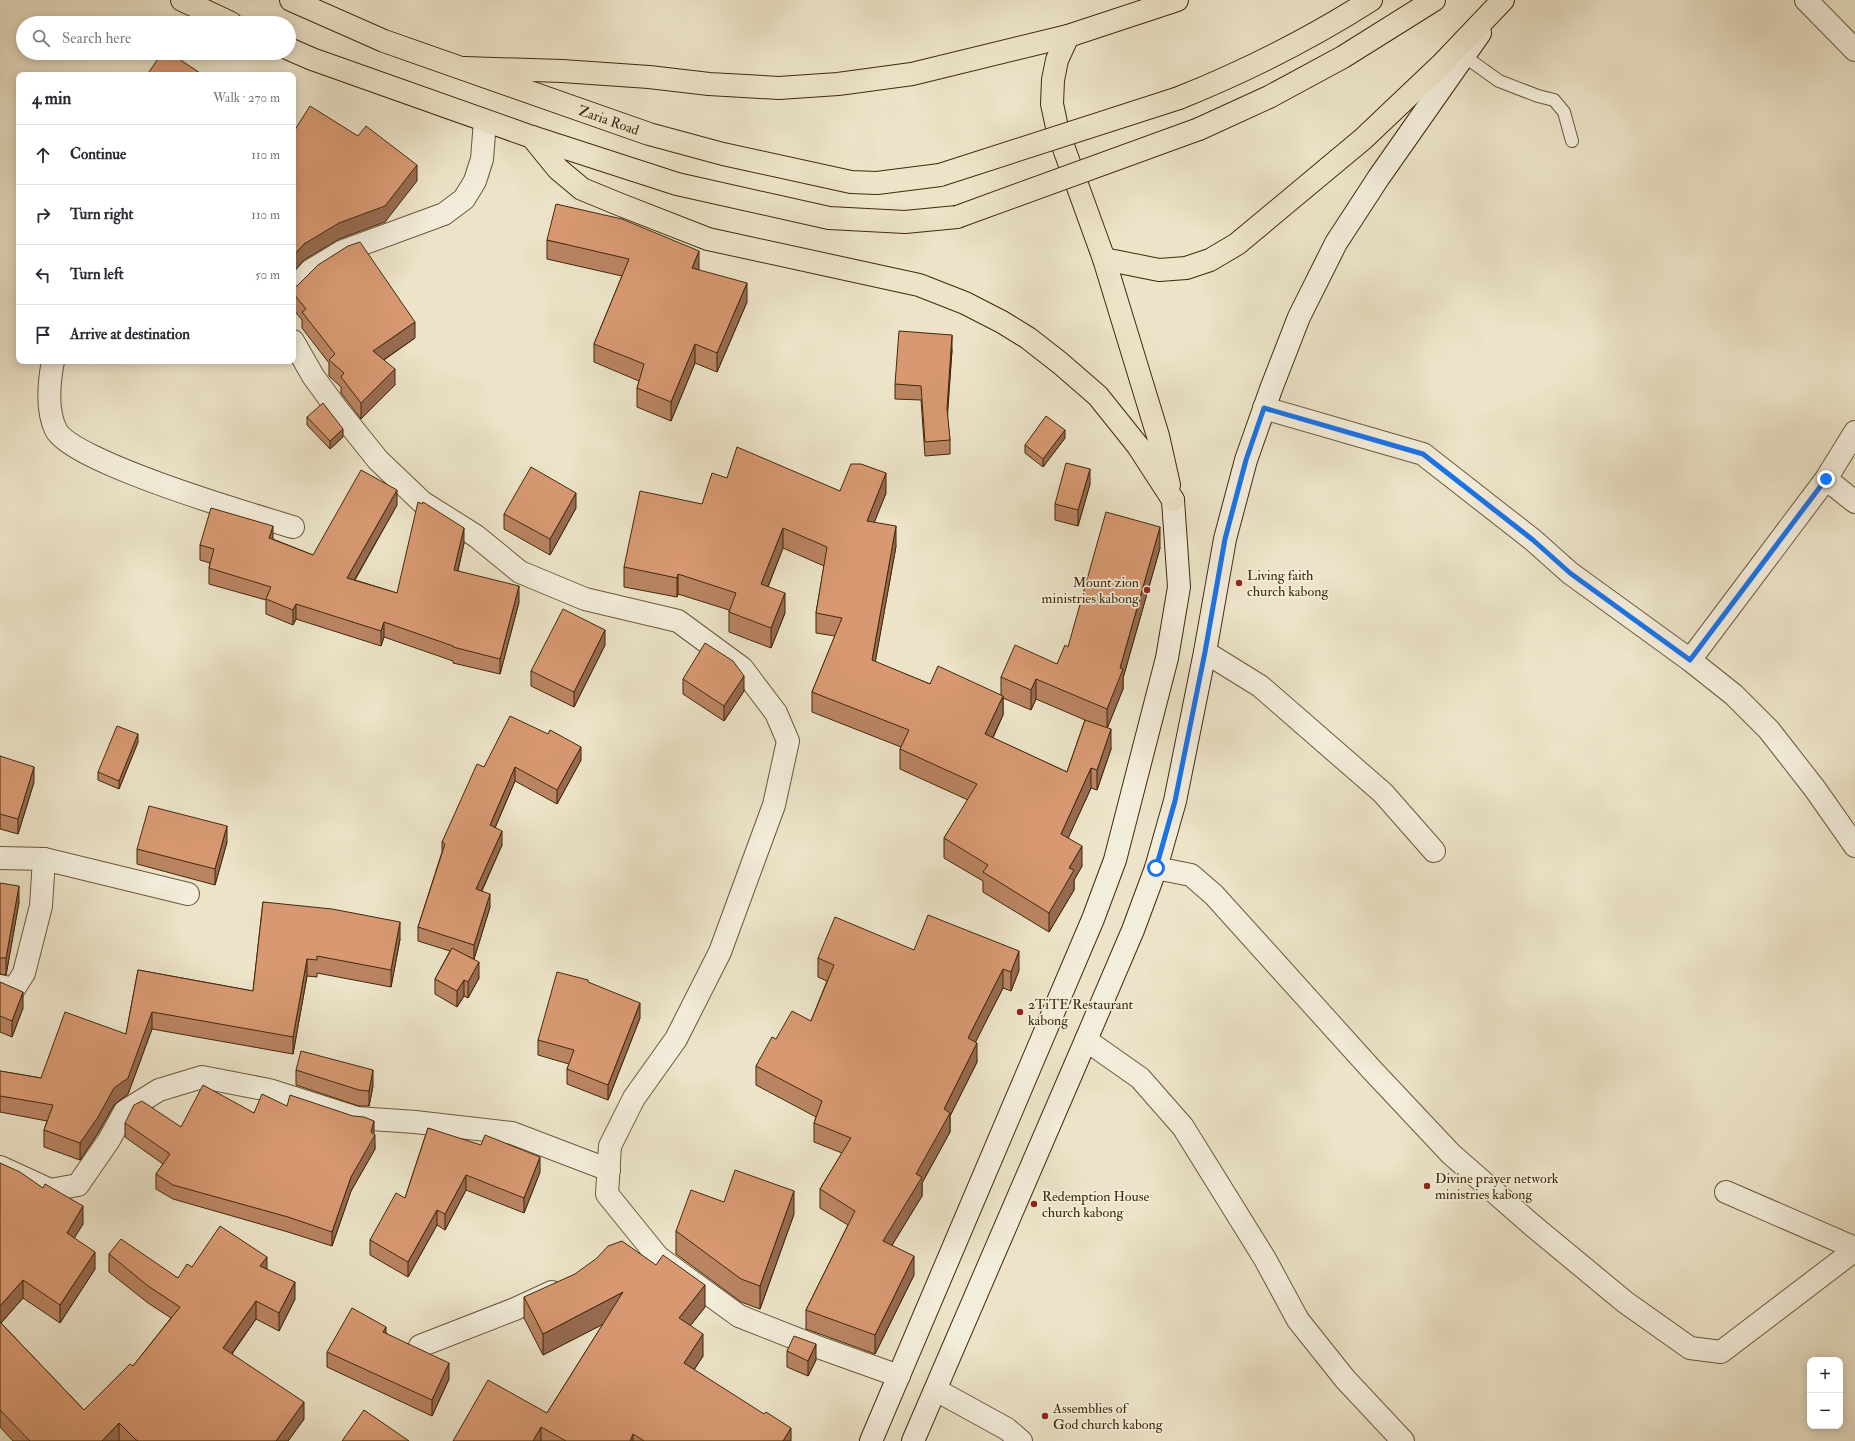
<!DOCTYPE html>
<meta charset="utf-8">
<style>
:root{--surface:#fff;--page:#f2f2f3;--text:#2b2b33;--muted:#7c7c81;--line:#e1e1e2}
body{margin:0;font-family:"IM FELL Double Pica",serif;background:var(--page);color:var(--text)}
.controls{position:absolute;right:12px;bottom:12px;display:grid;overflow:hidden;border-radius:8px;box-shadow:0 2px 10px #0003}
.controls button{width:36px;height:36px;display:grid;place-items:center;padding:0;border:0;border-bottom:1px solid var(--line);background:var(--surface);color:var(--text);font:20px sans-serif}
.stop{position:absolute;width:12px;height:12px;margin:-9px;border:3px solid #1a73e8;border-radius:50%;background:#fff}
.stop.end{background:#1a73e8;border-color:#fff;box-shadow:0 1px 4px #0008}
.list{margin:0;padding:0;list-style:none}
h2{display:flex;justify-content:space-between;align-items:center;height:52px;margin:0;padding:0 16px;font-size:17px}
h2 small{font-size:13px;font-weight:400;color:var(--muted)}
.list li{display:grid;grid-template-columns:26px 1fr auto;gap:12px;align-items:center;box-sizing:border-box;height:60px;padding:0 16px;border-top:1px solid var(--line)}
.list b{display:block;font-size:15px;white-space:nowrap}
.list em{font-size:13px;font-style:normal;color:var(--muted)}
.icon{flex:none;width:22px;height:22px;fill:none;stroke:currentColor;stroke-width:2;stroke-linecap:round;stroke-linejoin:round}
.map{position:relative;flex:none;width:1855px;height:1441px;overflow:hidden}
.search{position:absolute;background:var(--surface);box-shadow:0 2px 10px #0003;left:16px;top:16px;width:280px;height:44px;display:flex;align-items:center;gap:10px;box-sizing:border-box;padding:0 14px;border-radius:22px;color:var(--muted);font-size:15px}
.panel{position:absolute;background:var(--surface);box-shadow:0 2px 10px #0003;left:16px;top:72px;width:280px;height:292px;border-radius:8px}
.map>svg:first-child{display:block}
</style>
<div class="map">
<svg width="1855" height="1441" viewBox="0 0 1855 1441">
<rect width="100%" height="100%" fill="#ece3c8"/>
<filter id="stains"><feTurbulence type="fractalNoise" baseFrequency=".005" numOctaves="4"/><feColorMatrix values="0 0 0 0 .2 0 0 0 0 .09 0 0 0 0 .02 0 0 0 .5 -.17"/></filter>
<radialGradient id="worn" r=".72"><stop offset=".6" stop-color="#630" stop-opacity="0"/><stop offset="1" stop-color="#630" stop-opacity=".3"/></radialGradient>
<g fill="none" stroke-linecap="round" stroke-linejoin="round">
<g stroke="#6c583a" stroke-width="14">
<polyline id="lane" points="1464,56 1499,81 1538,96 1554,100 1564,112 1572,141"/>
</g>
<g stroke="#6c583a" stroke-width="24">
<g id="street">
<polyline points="1806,0 1855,50"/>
<polyline points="293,290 310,271 343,251 444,214 464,199 475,181 482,159 485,121"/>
<polyline points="293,341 313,376 337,409 378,460 422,502 476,536 520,572 585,599 678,621 742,668 776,713 788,741 774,805 720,952 676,1039 634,1098 610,1146 607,1194 658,1257 739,1316 815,1346 899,1376"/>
<path d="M53,361C49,382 46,410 56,430C72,462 253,515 293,527"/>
<polyline points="1264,408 1423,454 1533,540 1570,573 1690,660 1734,695 1769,730 1815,789 1855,846"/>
<polyline points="1826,479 1855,502"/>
<polyline points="1205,652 1260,686 1383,793 1434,851"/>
<polyline points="1690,660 1826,479 1855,432"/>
<polyline points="0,858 44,859 41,906 24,973 14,989 0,986"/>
<polyline points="44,859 188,894"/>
<polyline points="1156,868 1191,875 1214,895 1372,1070 1451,1154 1532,1225 1625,1302 1690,1348 1721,1352 1855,1250"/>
<polyline points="1086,1040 1140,1078 1183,1127 1265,1259 1298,1320 1345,1379 1403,1441"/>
<polyline points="0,1167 50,1190 78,1185 109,1140 125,1111 159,1090 202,1077 269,1090 357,1118 415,1122 512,1133 609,1170"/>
<polyline points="1726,1192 1855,1248"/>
<polyline points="420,1346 515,1309 552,1292"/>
<polyline points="936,1390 1007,1429 1021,1441"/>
</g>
</g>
<g stroke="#41290a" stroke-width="24">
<g id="secondary">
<polyline points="871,1441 1093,919 1115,860 1167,658 1179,587 1173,500"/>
<polyline points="913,1441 1086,1040 1133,930 1156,868 1175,801 1205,652 1225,539 1246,460 1271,389 1299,317 1336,243 1379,177 1480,33"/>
</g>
</g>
<g stroke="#41290a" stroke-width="24">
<g id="highway">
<polyline points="182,0 231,23"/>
<path id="s1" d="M291,0L384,41L649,134L723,154L851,182L877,183L940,175"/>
<polyline points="1068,36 1057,60 1053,80 1052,104 1058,132 1104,259 1158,436 1169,485"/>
<polyline points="289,49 312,59 532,137 677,184 829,218 905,222 957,217"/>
<polyline points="465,68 562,71 649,77 709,84 779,88 838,84 912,74 1068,36 1177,0"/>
<path d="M1179,98C1246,71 1310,39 1371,0"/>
<polyline points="1199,129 1269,97 1343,57 1434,0"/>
<polyline points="532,137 558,169 582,189 621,205 708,239 919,285 965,303 1002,322 1028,338 1060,363 1098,396 1138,446 1173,500"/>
<polyline points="1104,259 1159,270 1186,268 1210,260 1237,244 1363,139 1441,65 1503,0"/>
</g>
</g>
<use href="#lane" stroke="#f3eddb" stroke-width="12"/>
<use href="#street" stroke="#f3eddb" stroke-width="22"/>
<use href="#secondary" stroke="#f3eddb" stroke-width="22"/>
<use href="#highway" stroke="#ece3c8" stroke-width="22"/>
<g stroke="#41290a" stroke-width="24" stroke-linecap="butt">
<g id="highway-bridge">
<polyline points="940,175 1179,98"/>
<polyline points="957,217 1199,129"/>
</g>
</g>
<use href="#highway-bridge" stroke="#ece3c8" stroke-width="22"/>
</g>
<g fill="#ba8462" stroke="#41290a" fill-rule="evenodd">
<polygon points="547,240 699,270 747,302 717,372 695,363 671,421 637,407 637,388 639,381 594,362 594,344 622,276 547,259"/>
<polygon points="293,286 415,338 384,360 395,385 361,419 341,393 341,387 329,376 329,363 302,328 302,320 293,309"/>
<polygon points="952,350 947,415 950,440 950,454 925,456 921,400 895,399 895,384"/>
<polygon points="307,417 343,437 330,449 307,425"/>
<polygon points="1065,438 1043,467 1025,453 1025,445"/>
<path d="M727,478L840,491L886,493L874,522L896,546L875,662L930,684L1001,695V677L1057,664L1068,647L1160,548L1123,678V689L1107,728L1111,749L1097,790L1091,788L1068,838L1082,866L1074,880V890L1049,932L983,892V881L944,858V838L968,800L900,769V749L901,747L812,712V692L835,636L816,633V613L824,566L783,548L768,587L785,613L771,648L729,632V610L678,594L677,597L624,587V567L702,504ZM1003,698L1031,710L1036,699L1085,720L1067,772L993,738L1003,715Z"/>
<polygon points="1090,484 1078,526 1055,520 1055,504"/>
<polygon points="397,505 355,580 397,593 464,543 458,571 519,602 500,674 453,663 453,661 384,637 381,646 296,619 293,625 266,614 266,600 209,584 209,568 210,563 200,560 200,545 273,539 313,555"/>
<polygon points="576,508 550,555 504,529 504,514"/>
<polygon points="605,645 574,707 531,686 531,671"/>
<polygon points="683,679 744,691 724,721 683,694"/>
<polygon points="548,734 581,760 557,804 515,781 495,828 502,845 482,891 490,907 474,959 469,957 479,978 468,998 464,996 457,1007 435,994 435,979 450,951 418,941 418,927 442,852 442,842 484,767"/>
<polygon points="138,742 119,789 98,780 98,772"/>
<polygon points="0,756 34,782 18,834 0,829"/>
<polygon points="227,842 215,885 137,864 137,849"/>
<polygon points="0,883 19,902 6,975 0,974"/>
<polygon points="263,902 400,939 391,987 317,973 317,977 307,976 293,1054 152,1029 128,1094 114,1105 98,1133 80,1160 44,1147 44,1130 47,1121 0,1112 0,1071 41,1078 126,1034 138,970 253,991"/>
<polygon points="914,950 1019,970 1011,991 1003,988 975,1042 977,1062 950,1116 950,1132 922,1183 922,1196 892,1245 914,1275 875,1354 806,1329 806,1310 848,1225 820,1208 820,1189 842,1153 814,1142 814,1123 816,1117 756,1085 756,1066 776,1039 811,1021 827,981 818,977 818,958"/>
<polygon points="0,982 23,1008 12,1037 0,1032"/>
<polygon points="588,983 640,1018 608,1100 567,1084 567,1069 569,1064 538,1055 538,1040"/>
<polygon points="296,1070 373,1086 369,1106 359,1106 296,1085"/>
<polygon points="287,1106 374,1134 375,1149 351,1191 332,1246 288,1232 173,1199 156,1189 156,1174 163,1164 125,1137 125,1123 181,1127"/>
<polygon points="428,1128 540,1172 524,1213 466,1190 445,1230 437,1225 408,1277 370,1255 370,1240 405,1198"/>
<polygon points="0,1163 83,1224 74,1238 95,1269 60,1323 23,1298 1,1323 84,1410 133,1366 171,1318 148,1303 109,1272 109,1254 178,1278 192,1267 267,1269 295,1299 279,1331 256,1319 232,1354 304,1419 288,1441 13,1441 0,1427"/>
<polygon points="724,1202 794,1214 760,1309 741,1302 676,1254 676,1231"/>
<polygon points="524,1297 705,1307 690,1326 703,1356 694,1370 791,1441 453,1441 547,1413 603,1324 543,1355 524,1318"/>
<polygon points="386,1333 449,1379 432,1416 327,1367 327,1352"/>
<polygon points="787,1351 816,1360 808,1376 787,1367"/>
</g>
<g fill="#976b50" stroke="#41290a">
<polygon points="417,165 417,181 385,222 339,239 304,260 293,272 293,256 304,244"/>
<polygon points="699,251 699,270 692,268"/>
<polygon points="747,283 747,302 717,372 717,353"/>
<polygon points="415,322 415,338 373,367 373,351"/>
<polygon points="952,335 952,350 947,423 947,408"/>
<polygon points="695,344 695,363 671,421 671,402"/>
<polygon points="395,369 395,385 361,419 361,403"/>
<polygon points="343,429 343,437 330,449 330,441"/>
<polygon points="1065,430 1065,438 1043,467 1043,459"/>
<polygon points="1090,469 1090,484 1078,526 1078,510"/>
<polygon points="886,473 886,493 867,541 867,521"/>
<polygon points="397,490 397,505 347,593 347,578"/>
<polygon points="576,493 576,508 550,555 550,539"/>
<polygon points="273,526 273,541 269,538"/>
<polygon points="896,526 896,546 872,680 872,660"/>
<polygon points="1160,527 1160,548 1123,678 1123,689 1107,729 1107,709 1120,668"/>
<polygon points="464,528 464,543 454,586 454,570"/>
<polygon points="783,528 783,548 761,604 761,584"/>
<polygon points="678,574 678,594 677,597 677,578"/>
<polygon points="519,586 519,602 500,674 500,659"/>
<polygon points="785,593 785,613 771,648 771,628"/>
<polygon points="296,604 296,619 293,625 293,610"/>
<polygon points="384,622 384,637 381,646 381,631"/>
<polygon points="605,630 605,645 574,707 574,692"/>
<polygon points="744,676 744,691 724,721 724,706"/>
<polygon points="1036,679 1036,699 1031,710 1031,690"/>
<polygon points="1003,696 1003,715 985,754 985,734"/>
<polygon points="1111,729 1111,749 1097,790 1097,770"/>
<polygon points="138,734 138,742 119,789 119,781"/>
<polygon points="581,747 581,760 557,804 557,790"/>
<polygon points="34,767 34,782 18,834 18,819"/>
<polygon points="515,767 515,781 490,839 490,825"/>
<polygon points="1091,768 1091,788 1061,854 1061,834"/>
<polygon points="227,826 227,842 215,885 215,869"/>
<polygon points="502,831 502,845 476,903 476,889"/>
<polygon points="1082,846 1082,866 1074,880 1074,890 1049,932 1049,913 1069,868"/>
<polygon points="19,886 19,902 6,975 6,958"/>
<polygon points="490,894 490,907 474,959 474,945"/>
<polygon points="400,922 400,939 391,987 391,970"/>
<polygon points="1019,951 1019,970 1011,991 1011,972"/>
<polygon points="307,959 307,976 293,1054 293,1037"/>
<polygon points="479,962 479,978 468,998 468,982"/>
<polygon points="1003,969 1003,988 968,1057 968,1038"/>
<polygon points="464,980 464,996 457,1007 457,991"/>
<polygon points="23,992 23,1008 12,1037 12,1021"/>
<polygon points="640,1003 640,1018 608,1100 608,1085"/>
<polygon points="152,1012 152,1029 128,1094 114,1105 98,1133 80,1160 80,1143"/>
<polygon points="977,1043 977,1062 950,1116 950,1132 922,1183 922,1196 883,1260 883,1241 944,1109"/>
<polygon points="373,1070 373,1086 369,1106 369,1091"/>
<polygon points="374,1121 374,1135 375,1135 375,1149 351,1191 332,1246 332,1232 351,1177 371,1132"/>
<polygon points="540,1157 540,1172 524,1213 524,1198"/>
<polygon points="466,1175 466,1190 445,1230 445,1214"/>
<polygon points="794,1191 794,1214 760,1309 760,1286"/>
<polygon points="83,1206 83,1224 67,1250 67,1233"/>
<polygon points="437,1210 437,1225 408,1277 408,1262"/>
<polygon points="95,1252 95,1269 60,1323 60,1305"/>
<polygon points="914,1256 914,1275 875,1354 875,1335"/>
<polygon points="267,1257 267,1274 260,1266"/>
<polygon points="23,1280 23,1298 0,1324 0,1306"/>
<polygon points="295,1282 295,1299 279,1331 279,1313"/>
<polygon points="705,1285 705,1307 679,1340 679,1318"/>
<polygon points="623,1292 623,1314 543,1355 543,1334"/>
<polygon points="256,1301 256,1319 223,1366 223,1348"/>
<polygon points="386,1327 386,1343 383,1332"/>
<polygon points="703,1334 703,1356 684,1385 684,1363"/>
<polygon points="816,1344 816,1360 808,1376 808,1361"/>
<polygon points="449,1363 449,1379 432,1416 432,1400"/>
<polygon points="304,1402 304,1419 288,1441 276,1441"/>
<polygon points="119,1423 119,1441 102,1441"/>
<polygon points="541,1427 541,1441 533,1441"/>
<polygon points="791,1428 791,1441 783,1441"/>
<polygon points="633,1434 633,1441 630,1441"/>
</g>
<g fill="#d89972" stroke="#41290a">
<polygon points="162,53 170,53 203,75 147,75"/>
<polygon points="310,106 358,136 366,126 417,165 385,206 339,223 304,244 293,256 293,133"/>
<polygon points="556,204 622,219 699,251 692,268 747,283 717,353 695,344 671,402 637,388 644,364 594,344 629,259 547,240"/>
<polygon points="360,242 415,322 373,351 395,369 361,403 341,377 344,373 329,360 335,354 302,312 306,309 293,293 293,286 297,286 318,265 348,246"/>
<polygon points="899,331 952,335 947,408 950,440 925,442 921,386 895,384"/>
<polygon points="323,403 343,429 330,441 307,417"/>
<polygon points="1046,416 1065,430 1043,459 1025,445"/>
<polygon points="737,447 840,491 851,464 861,464 886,473 867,521 896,526 872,660 930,684 938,666 1003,696 985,734 1067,772 1085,720 1111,729 1097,770 1091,768 1061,834 1082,846 1069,868 1074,870 1049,913 983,872 988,865 944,838 977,784 900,749 909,730 812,692 842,618 816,613 827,547 783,528 761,584 785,593 771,628 729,612 736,593 678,574 677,578 624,567 640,491 702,504 712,473 727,478"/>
<polygon points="1066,463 1090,469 1078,510 1055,504"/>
<polygon points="531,467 576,493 550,539 504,514"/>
<polygon points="361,470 397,490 347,578 397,593 418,502 422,504 423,502 464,528 454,570 519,586 500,659 453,647 453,646 384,622 381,631 296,604 293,610 266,599 271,587 209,568 214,549 200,545 211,508 273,526 269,538 313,555"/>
<polygon points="1106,512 1160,527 1120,668 1123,669 1107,709 1036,679 1031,690 1001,677 1015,645 1057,664 1065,645 1068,647"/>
<polygon points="563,609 605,630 574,692 531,671"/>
<polygon points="705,643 733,661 744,676 724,706 683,679"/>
<polygon points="510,716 548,734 550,730 581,747 557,790 515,767 490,825 502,831 476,889 490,894 474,945 418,927 445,844 442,842 477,764 484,767"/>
<polygon points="117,726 138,734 119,781 98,772"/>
<polygon points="0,756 34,767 18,819 0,814"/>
<polygon points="149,806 227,826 215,869 137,849"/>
<polygon points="0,883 19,886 6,958 0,958"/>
<polygon points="263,902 332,909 400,922 391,970 317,956 317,960 307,959 293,1037 152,1012 128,1078 114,1088 98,1117 80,1143 44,1130 53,1105 0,1096 0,1071 41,1078 65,1012 126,1034 138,970 253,991"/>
<polygon points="928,915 1019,951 1011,972 1003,969 968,1038 977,1043 944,1109 950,1113 916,1174 922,1177 883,1241 914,1256 875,1335 806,1310 855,1211 820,1189 851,1138 814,1123 822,1101 756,1066 772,1037 776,1039 792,1011 811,1021 834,965 818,958 835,917 914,950"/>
<polygon points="452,948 479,962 468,982 464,980 457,991 435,979"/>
<polygon points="557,972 588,980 588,982 640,1003 608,1085 567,1069 574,1050 538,1040"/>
<polygon points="0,982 23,992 12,1021 0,1016"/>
<polygon points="301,1051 373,1070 369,1091 359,1090 296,1070"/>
<polygon points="203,1085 254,1113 262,1094 287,1106 290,1095 353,1116 364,1117 374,1121 371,1132 375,1135 351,1177 332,1232 288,1217 173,1185 156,1174 170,1154 125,1123 134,1105 142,1101 181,1127"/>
<polygon points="428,1128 481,1145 485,1135 540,1157 524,1198 466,1175 445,1214 437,1210 408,1262 370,1240 396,1193 405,1198"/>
<polygon points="0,1163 20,1172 43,1188 45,1184 83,1206 67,1233 95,1252 60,1305 23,1280 0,1306"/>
<polygon points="735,1170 794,1191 760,1286 741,1279 676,1231 691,1190 724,1202"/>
<polygon points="220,1226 267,1257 260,1266 295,1282 279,1313 256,1301 223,1348 304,1402 276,1441 138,1441 135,1439 119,1423 102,1441 30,1441 0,1410 0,1322 84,1410 130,1364 133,1366 180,1307 148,1286 109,1254 121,1239 178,1278 187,1264 192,1267"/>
<polygon points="622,1241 656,1265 663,1255 705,1285 679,1318 703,1334 684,1363 764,1414 766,1412 791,1428 783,1441 644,1441 633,1434 630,1441 566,1441 541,1427 533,1441 453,1441 488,1380 547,1413 623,1292 543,1334 524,1297 575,1274 597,1258 608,1246"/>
<polygon points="352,1308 386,1327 383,1332 449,1363 432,1400 327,1352"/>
<polygon points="794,1336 816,1344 808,1361 787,1351"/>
<polygon points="364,1410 409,1441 342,1441"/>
</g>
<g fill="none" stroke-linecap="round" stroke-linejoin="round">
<polyline stroke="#1a73e8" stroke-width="5" points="1156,868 1175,801 1205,652 1225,539 1246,460 1264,408 1423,454 1533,540 1570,573 1690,660 1826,479"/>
</g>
<g fill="#8f2418" stroke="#f3eddb" stroke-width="1.5">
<circle cx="1239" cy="583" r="4"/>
<circle cx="1147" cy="590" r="4"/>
<circle cx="1020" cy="1012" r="4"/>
<circle cx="1427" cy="1186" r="4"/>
<circle cx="1034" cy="1204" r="4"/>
<circle cx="1045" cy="1416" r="4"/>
</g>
<g text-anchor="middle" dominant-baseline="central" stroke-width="3.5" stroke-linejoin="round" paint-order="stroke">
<g font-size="14" fill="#41290a" stroke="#f3eddb">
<text stroke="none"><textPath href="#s1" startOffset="340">Zaria Road</textPath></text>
</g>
<g font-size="14" fill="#41290a" stroke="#f3eddb" text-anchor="start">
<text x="1247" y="575">Living faith<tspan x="1247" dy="16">church kabong</tspan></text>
<text x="1139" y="582" text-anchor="end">Mount zion<tspan x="1139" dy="16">ministries kabong</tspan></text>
<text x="1028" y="1004">2TiTE Restaurant<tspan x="1028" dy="16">kabong</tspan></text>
<text x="1435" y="1178">Divine prayer network<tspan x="1435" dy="16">ministries kabong</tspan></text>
<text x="1042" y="1196">Redemption House<tspan x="1042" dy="16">church kabong</tspan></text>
<text x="1053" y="1408">Assemblies of<tspan x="1053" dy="16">God church kabong</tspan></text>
</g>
</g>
<rect width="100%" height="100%" filter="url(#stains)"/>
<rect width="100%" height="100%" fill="url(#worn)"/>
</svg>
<div class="controls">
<button>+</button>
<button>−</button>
</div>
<div class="stop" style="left:1156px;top:868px"></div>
<div class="stop end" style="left:1826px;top:479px"></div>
<div class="search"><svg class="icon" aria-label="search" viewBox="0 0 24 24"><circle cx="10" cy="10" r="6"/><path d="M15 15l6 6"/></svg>Search here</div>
<section class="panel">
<h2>4 min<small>Walk · 270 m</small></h2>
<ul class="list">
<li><svg class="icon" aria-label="ahead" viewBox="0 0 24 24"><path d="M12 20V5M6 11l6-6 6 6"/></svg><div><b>Continue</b></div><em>110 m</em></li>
<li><svg class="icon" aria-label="right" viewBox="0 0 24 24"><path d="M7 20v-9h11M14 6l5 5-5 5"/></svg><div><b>Turn right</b></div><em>110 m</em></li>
<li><svg class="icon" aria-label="left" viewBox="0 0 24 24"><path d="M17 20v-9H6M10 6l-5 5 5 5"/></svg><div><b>Turn left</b></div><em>50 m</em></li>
<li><svg class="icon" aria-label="arrive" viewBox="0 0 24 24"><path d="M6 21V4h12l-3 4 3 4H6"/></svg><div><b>Arrive at destination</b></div></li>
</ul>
</section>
</div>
